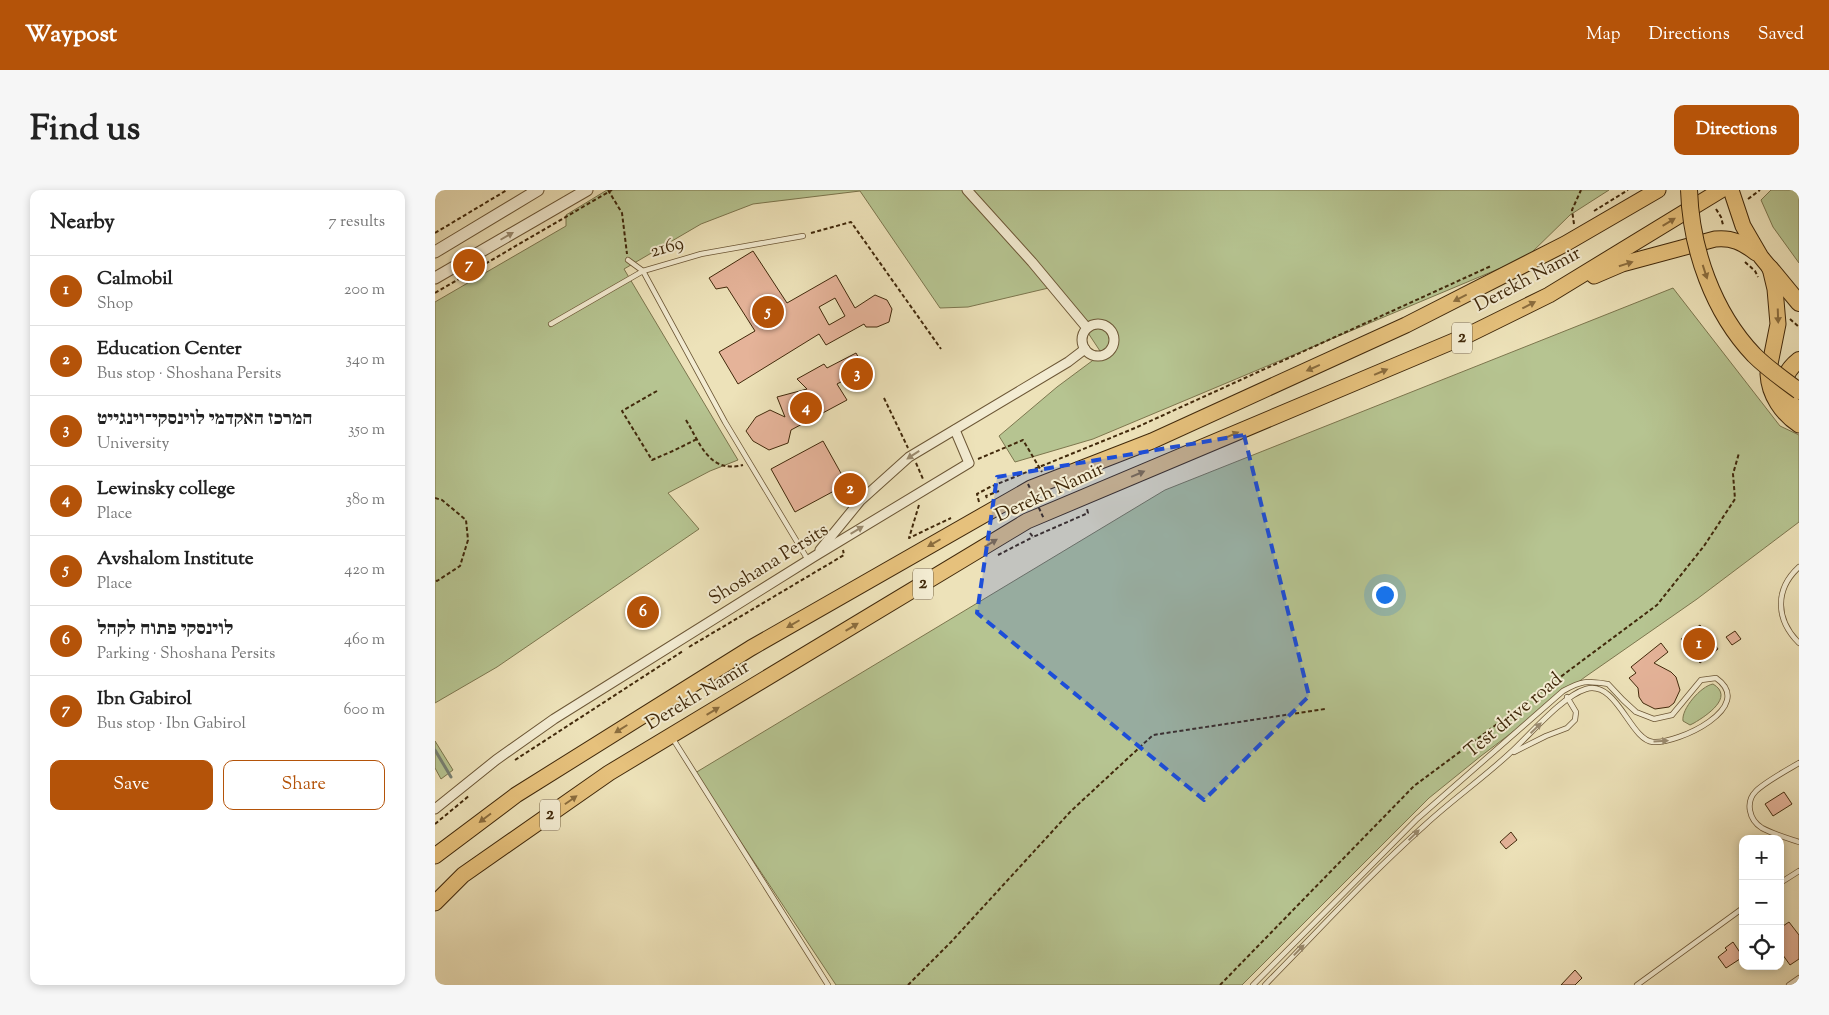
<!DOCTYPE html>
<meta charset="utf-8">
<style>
:root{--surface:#fff;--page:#f6f6f6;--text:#222;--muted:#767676;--line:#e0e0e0;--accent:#b45309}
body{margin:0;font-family:"Sorts Mill Goudy","Frank Ruhl Libre",serif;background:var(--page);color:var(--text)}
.controls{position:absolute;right:15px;bottom:15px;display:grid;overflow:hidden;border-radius:10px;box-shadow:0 2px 8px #0003}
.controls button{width:45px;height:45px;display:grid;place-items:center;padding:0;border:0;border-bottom:1px solid var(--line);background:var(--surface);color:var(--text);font:25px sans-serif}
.you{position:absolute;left:949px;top:404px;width:18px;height:18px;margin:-12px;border:4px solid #fff;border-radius:50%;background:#1a73e8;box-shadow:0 0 0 8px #1a73e833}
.badge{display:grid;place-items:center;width:32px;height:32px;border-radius:50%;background:var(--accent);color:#fff;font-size:16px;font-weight:700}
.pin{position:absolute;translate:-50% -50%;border:2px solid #fff;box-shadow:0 1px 5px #0006}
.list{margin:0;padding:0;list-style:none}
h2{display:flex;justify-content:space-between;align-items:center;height:65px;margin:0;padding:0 20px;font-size:21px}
h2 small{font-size:16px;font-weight:400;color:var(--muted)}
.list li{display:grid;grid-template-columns:32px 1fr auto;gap:15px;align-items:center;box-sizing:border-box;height:70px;padding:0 20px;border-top:1px solid var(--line)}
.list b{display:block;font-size:19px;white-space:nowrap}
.list p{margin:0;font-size:16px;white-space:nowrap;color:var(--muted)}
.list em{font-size:16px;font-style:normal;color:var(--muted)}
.actions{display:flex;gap:10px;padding:15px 20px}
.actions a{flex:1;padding:11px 0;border:1px solid var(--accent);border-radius:10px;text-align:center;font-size:18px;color:var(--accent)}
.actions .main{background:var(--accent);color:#fff}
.icon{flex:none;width:28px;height:28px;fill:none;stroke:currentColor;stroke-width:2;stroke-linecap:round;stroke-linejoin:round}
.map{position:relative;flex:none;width:1364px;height:795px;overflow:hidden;border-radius:10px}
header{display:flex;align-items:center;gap:30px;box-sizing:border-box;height:70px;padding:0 25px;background:var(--accent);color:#fff}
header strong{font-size:24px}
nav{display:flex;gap:28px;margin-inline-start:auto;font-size:18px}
.intro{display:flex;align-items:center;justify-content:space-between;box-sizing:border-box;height:120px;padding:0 30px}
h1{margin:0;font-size:35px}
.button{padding:12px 22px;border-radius:10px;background:var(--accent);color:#fff;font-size:18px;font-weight:700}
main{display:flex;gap:30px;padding:0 30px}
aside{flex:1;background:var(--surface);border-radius:10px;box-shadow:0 2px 8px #0003}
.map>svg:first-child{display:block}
</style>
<header>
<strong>Waypost</strong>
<nav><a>Map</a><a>Directions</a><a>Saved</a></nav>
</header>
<div class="intro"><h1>Find us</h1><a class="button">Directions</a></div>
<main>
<aside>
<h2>Nearby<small>7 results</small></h2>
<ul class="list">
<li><span class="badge">1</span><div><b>Calmobil</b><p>Shop</p></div><em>200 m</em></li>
<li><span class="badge">2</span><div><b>Education Center</b><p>Bus stop · Shoshana Persits</p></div><em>340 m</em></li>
<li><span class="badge">3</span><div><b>המרכז האקדמי לוינסקי־וינגייט</b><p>University</p></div><em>350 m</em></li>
<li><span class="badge">4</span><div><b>Lewinsky college</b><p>Place</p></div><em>380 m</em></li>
<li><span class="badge">5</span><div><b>Avshalom Institute</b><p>Place</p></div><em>420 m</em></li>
<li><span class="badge">6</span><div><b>לוינסקי פתוח לקהל</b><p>Parking · Shoshana Persits</p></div><em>460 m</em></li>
<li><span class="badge">7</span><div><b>Ibn Gabirol</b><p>Bus stop · Ibn Gabirol</p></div><em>600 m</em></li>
</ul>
<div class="actions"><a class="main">Save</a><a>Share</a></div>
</aside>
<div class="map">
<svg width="1364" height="795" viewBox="0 0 1364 795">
<rect width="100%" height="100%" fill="#ede2b9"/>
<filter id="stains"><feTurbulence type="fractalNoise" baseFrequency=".004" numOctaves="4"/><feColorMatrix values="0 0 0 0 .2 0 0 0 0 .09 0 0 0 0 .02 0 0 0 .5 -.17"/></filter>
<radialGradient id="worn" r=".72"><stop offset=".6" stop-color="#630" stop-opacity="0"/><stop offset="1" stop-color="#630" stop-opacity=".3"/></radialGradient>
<g fill="#b6c491" stroke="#7c764e">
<polygon points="172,0 1174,0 1135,25 1092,67 658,249 580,272 564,246 622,197 661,168 665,161 622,96 533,117 505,118 425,1 318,14 266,34 189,79 303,270 275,281 233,303 264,339 62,477 0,513 0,112 131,36 131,25"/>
<polygon points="1336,0 1364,0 1364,73 1338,37 1326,10"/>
<polygon points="1238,98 1345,236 1364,245 1364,332 1262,409 1150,487 1046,566 994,608 807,795 401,795 260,583 730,300"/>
<path d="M1278,494C1300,507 1271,526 1259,533L1255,535L1248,531C1246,519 1266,496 1278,494Z"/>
<polygon points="0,551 18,580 6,589 0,578"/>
</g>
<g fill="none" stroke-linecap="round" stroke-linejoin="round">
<polyline stroke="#788174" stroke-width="3" points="0,560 16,587"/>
</g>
<g fill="#e5b399" stroke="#41290b" fill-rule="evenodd">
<path d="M318,61L352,113L401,85L420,118L440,105L452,110L457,119L454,132L442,137H431L429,134L391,155L384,144L303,194L284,162L320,141L292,97L281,99L274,88ZM400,108L410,126L394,135L384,117Z"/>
<polygon points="421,163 430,179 402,194 412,210 356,240 353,253 334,260 318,251 311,241 321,227 335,220 350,227 342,207 372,199 362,189 389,174 392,178"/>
<polygon points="388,251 412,294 360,322 336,279"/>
<polygon points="1265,435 1283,459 1265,473 1246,449"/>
<polygon points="1300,441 1306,449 1297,455 1291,447"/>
<polygon points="1226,453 1233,462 1219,473 1236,482 1241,487 1245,500 1239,513 1234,517 1220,519 1208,513 1204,507 1203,498 1194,488 1201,483 1196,477"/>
<polygon points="1349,602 1357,614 1338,626 1330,614"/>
<polygon points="1076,642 1082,650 1071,659 1065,652"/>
<polygon points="1354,732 1364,745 1364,769 1355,775 1345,761 1345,738"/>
<polygon points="1298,752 1308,767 1291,778 1283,767 1292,760 1290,758"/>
<polygon points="1140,780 1147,788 1140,795 1126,795"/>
</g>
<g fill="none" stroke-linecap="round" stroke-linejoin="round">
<g stroke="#6c5736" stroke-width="6">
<g id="service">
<polyline points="193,70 208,81 290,232 373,370"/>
<polyline points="116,134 208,81 266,64 368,46"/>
<path d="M1364,377C1339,400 1341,430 1364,453"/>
<polyline points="238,549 393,795"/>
<polyline points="1079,562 1111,546 1132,538 1140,530 1141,522 1132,507"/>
<path d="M1364,573C1352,580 1330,592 1321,601C1310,612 1314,630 1327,638C1338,644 1352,648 1364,652"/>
<polyline points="1345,693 1364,681"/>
<path d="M818,795L982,629L1128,501C1148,490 1151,491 1173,494L1188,510L1201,522L1219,529L1237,525L1266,490L1281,488C1322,517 1243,554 1218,552C1195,550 1182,490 1151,499C1127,506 1094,546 1074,564C1047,589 1017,610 990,635C934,685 883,741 830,795"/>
<polyline points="1202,795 1308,718"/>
<polyline points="1354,795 1364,788"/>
</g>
</g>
<g stroke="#6c5736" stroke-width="11">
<g id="minor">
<polyline points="532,0 597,72 652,138"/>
<circle cx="663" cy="150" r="16"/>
<polyline points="385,360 425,311 474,267 633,172 650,159"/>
<polyline points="0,619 61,570 119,529 380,366 534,273 520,240"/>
</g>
</g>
<g stroke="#6c5736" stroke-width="13">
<g id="tertiary">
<polyline points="0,62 103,0"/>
<polyline points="0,88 152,0"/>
</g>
</g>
<g stroke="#41290b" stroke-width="17">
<g id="trunk">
<path d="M1296,0L1308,36L1326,67L1335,78L1340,99L1343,134L1333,184C1334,205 1347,224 1364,235"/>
<path d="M1159,86L1187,74L1280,49C1297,47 1308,53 1321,63"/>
<polyline points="0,666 81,605 316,458 596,298 717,251 971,135 1130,54 1223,0"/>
<polyline points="0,713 28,685 174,583 592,331 1033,145 1114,105 1286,0"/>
</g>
</g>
<g stroke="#41290b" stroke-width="18">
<g id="motorway">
<polyline points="1335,78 1364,113"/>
<path d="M1364,170C1345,185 1343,206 1364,220"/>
</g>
</g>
<g stroke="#41290b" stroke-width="2" stroke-dasharray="4 2.5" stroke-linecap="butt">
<polyline points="173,0 187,23 192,64"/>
<polyline points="1313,9 1325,0"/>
<polyline points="1281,19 1286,27 1288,35"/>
<polyline points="1159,21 1193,0"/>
<polyline points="1139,34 1137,20 1146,0"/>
<polyline points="0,43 72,0"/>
<polyline points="376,43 416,32 506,159"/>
<polyline points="1310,72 1320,81 1323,87"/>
<polyline points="0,103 177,0"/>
<polyline points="1355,129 1364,137"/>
<polyline points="222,201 187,221 217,270 240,260 262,249"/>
<polyline points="449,208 473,258"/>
<path d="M251,230C265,253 274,284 308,275"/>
<polyline points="543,269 588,250 607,282"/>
<polyline points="481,273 488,289"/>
<polyline points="0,308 7,310 31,330 33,350 25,376 2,391 0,389"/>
<polyline points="552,308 551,306 564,301"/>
<polyline points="544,312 542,304 555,297 700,238 1056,76"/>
<polyline points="484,315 474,348 516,328"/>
<polyline points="595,343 598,347 653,323 652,319"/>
<polyline points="563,365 598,347"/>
<polyline points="254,457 409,365 408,360"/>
<polyline points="80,570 248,461"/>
<polyline points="0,634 35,605"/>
<polyline points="473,795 516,752 636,621 718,545 890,519"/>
<polyline points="785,795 979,596 1222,415 1269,356 1300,309 1298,284 1304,263"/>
</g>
<use href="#service" stroke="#f3ecd2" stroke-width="4.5"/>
<use href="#minor" stroke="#f3ecd2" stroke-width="9"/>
<use href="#tertiary" stroke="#f3ecd2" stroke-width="11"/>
<use href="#trunk" stroke="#e6c17c" stroke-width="15"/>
<use href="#motorway" stroke="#e6c17c" stroke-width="16"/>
<g stroke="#41290b" stroke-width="18" stroke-linecap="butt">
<path id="motorway-bridge" d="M1254,0C1256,59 1278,122 1319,165C1333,179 1349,190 1364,201"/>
</g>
<polyline stroke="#41290b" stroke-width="2" stroke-dasharray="4 2.5" stroke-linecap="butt" points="593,294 609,329"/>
<use href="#motorway-bridge" stroke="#e6c17c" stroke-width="16"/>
</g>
<defs><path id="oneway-solid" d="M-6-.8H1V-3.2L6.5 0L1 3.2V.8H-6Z" transform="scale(1.25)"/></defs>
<g fill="#8b6d3e">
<use href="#oneway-solid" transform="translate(1234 32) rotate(-31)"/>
<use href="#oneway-solid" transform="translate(1191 74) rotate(-18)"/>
<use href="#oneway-solid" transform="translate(1270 82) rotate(72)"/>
<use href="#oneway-solid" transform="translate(1025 108) rotate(153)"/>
<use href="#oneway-solid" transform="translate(1094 115) rotate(-27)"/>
<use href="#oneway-solid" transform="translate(1343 126) rotate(88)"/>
<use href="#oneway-solid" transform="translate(878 178) rotate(156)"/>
<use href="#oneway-solid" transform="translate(946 182) rotate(-23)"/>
<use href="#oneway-solid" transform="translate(797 245) rotate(-23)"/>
<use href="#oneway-solid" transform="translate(703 284) rotate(-23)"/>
<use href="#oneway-solid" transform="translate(499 353) rotate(150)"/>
<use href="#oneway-solid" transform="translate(556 353) rotate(-31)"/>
<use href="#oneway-solid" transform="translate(358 434) rotate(150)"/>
<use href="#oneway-solid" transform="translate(417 437) rotate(-31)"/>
<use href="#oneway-solid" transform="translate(278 521) rotate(-31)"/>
<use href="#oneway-solid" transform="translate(186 539) rotate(148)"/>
<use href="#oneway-solid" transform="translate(136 610) rotate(-35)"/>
<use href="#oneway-solid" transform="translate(50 628) rotate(143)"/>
</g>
<g fill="#9a8a6e">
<use href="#oneway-solid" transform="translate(72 46) rotate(-30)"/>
<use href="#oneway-solid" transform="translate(478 265) rotate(147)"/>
<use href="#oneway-solid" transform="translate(422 340) rotate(-31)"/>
<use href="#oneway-solid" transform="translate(1101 538) rotate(-44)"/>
<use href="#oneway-solid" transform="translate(1226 551) rotate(-4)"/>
<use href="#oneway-solid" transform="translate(979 645) rotate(-44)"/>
<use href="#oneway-solid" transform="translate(864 760) rotate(-46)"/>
</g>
<path fill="#1d4ed8" fill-opacity="0.2" stroke="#1d4ed8" stroke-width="4" stroke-dasharray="10 6" stroke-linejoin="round" d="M809,245L874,506L769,610L542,423L562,287Z"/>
<g text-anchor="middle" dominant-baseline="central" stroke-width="4" stroke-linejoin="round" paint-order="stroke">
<g fill="#f3ecd2" stroke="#766447" stroke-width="1">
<rect x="1017" y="132.5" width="20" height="31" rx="4"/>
<rect x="478" y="378.5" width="20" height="31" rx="4"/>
<rect x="105" y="609.5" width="20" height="31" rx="4"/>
</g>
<g font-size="18" font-weight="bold" fill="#41290b">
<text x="1027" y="148">2</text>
<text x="488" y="394">2</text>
<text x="115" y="625">2</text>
</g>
<g font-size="19" fill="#41290b" stroke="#f3ecd2">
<text transform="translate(232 58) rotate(-16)">2169</text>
<text transform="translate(1093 90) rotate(-28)">Derekh Namir</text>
<text transform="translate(615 303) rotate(-25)">Derekh Namir</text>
<text transform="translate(334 375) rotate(-32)">Shoshana Persits</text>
<text transform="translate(263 506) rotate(-31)">Derekh Namir</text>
<text transform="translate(1079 526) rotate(-40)">Test drive road</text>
</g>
</g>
<rect width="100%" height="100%" filter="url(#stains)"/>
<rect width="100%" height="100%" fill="url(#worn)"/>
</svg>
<div class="controls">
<button>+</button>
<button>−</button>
<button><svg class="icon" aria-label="locate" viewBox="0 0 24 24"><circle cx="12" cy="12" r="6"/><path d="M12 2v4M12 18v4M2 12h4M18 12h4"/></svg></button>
</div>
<div class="you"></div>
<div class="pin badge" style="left:1264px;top:454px">1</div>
<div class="pin badge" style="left:415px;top:299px">2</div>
<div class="pin badge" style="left:422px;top:184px">3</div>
<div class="pin badge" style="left:371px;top:218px">4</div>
<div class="pin badge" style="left:333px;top:122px">5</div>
<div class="pin badge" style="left:208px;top:422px">6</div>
<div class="pin badge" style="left:34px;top:75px">7</div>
</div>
</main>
